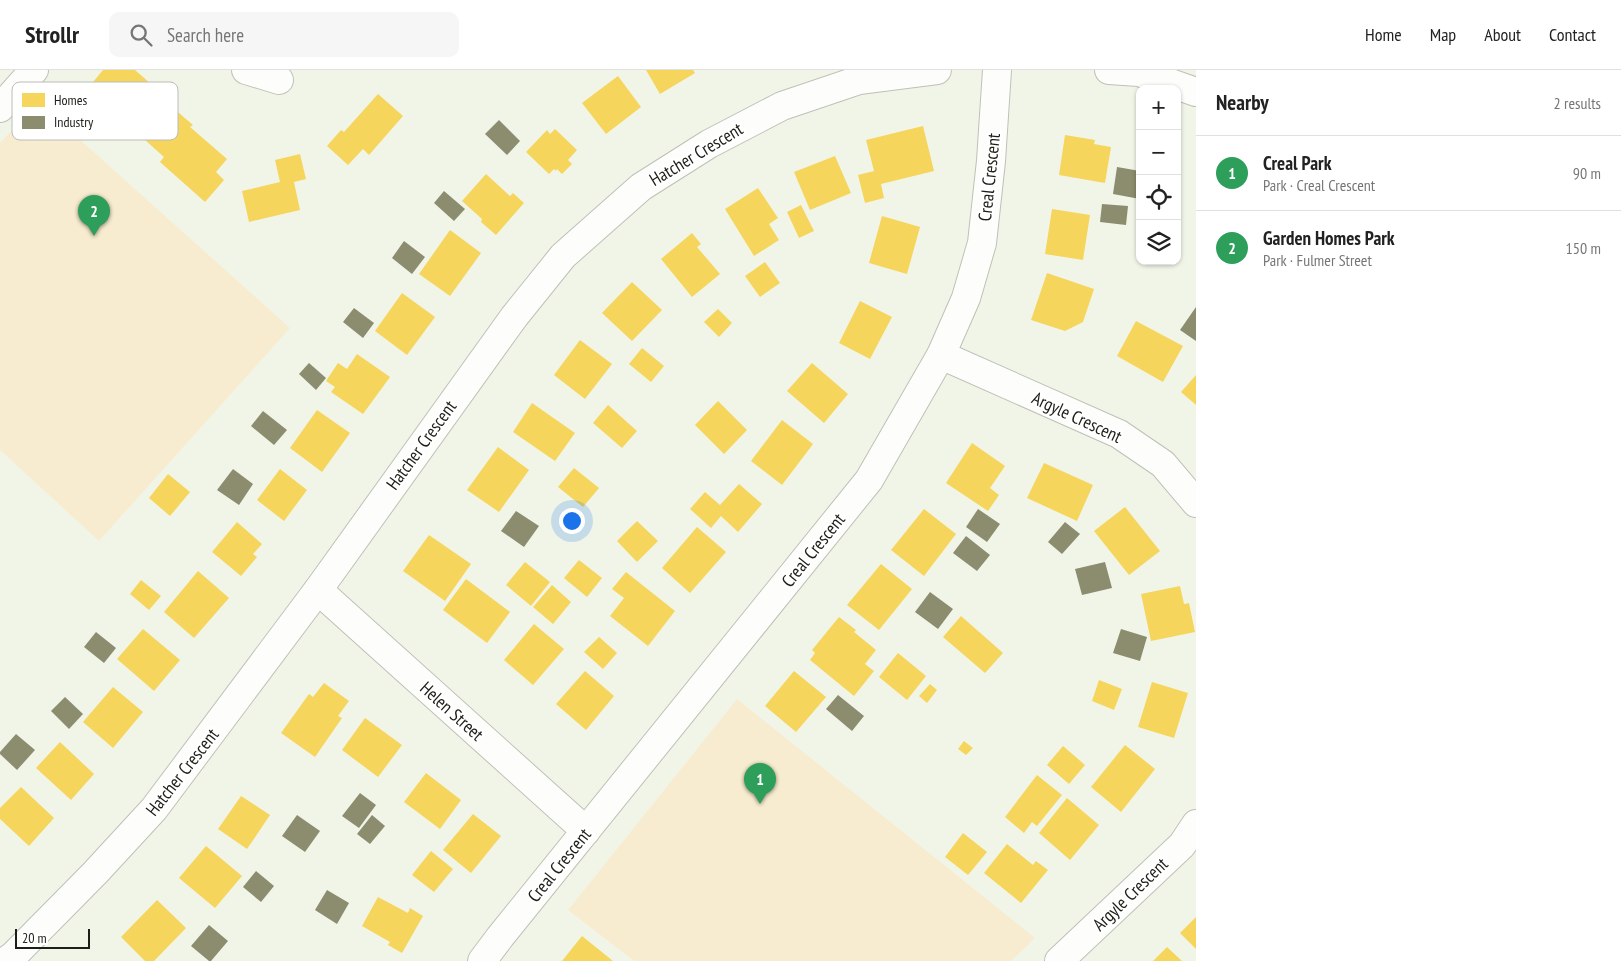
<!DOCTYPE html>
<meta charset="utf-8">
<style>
:root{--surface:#fff;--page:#f6f6f6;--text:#222;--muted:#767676;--line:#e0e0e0;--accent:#676a60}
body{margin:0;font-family:"PT Sans Narrow",sans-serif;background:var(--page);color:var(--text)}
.controls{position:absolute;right:15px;top:15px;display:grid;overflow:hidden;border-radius:10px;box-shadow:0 1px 4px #0004}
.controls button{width:45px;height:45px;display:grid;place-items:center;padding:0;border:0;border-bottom:1px solid var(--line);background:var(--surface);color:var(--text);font:25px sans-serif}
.scale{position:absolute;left:15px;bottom:12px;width:75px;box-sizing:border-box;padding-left:5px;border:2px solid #1c1f17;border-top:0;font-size:14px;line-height:18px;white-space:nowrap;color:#1c1f17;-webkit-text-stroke:4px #fff;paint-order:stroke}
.you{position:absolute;left:571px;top:450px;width:18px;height:18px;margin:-12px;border:4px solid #fff;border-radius:50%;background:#1a73e8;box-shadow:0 0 0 8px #1a73e833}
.badge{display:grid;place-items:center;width:32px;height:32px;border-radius:50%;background:var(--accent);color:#fff;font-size:16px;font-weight:700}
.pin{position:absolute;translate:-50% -41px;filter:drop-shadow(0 1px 2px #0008)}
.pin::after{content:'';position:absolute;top:26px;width:18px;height:15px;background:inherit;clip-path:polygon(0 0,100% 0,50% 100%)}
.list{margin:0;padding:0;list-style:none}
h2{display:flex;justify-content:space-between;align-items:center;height:65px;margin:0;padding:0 20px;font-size:21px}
h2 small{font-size:16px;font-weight:400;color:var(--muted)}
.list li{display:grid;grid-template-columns:32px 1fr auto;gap:15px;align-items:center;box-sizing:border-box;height:75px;padding:0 20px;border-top:1px solid var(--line)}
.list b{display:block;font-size:19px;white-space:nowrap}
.list p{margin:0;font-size:16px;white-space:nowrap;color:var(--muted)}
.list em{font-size:16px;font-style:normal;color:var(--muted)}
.icon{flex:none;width:28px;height:28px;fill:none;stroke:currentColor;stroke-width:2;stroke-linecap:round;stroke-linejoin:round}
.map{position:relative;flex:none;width:1196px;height:891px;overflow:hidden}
header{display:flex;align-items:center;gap:30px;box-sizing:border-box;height:70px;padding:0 25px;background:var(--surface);border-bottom:1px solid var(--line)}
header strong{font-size:24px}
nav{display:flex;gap:28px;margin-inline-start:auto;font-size:18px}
.search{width:350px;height:45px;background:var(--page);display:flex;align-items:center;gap:12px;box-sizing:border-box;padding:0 18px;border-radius:10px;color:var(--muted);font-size:19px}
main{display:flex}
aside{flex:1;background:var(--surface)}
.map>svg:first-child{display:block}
</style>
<header>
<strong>Strollr</strong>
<div class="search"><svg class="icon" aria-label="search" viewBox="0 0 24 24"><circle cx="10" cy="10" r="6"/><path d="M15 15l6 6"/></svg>Search here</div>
<nav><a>Home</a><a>Map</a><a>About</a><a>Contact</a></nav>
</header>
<main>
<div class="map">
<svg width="1196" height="891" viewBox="0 0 1196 891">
<rect width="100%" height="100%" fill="#f1f5e8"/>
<g fill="#f7eccf">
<polygon points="38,32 290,258 99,471 0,380 0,73"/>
<polygon points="737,629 1035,868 1011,891 634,891 568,840"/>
</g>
<g fill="#f6d55c">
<polygon points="103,0 135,0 168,29 147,52 138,45 130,54 88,18"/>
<polygon points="646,0 693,0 695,3 660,24"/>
<polygon points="618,6 641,37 606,64 582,33"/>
<polygon points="378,24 403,46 369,85 363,79 348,95 327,76 341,60 344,62"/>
<polygon points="172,37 193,55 190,57 227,89 216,102 224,110 205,132 160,92 164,87 144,69"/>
<polygon points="923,56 934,101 881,114 884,128 865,133 858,105 874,101 866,70"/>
<polygon points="555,59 577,80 568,90 572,94 562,104 557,99 556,101 554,99 549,104 526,82 547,60 550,64"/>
<polygon points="1065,65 1095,70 1094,74 1111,77 1105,113 1059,105"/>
<polygon points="300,84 306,109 294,112 300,140 249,152 242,121 280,112 275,90"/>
<polygon points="835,86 851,123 810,140 794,102"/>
<polygon points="486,104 510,126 513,123 524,133 496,165 481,152 482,149 462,131"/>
<polygon points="758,118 778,148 769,154 779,170 754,186 725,139"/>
<polygon points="801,135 814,161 799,168 787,142"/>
<polygon points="1052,139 1090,145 1083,190 1045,184"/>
<polygon points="882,146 920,157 907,204 869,193"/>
<polygon points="450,160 481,183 450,226 419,204"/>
<polygon points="692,163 701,174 697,177 720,204 692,227 661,189"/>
<polygon points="765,192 780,213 760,227 745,206"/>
<polygon points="1047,203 1094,219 1083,252 1065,261 1031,250"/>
<polygon points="632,212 662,240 632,271 602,243"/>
<polygon points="402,223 435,247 407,285 375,261"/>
<polygon points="860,231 892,247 870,289 839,273"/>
<polygon points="718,239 732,253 719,267 704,252"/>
<polygon points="1136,251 1183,276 1163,312 1117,286"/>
<polygon points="580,270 612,294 585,329 554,305"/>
<polygon points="642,278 664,296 651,312 629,294"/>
<polygon points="357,284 390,307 363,344 331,322 335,317 326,311 338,293 347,299"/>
<polygon points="812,293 848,324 824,353 787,321"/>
<polygon points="1196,305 1196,335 1181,322"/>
<polygon points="718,331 747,360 724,384 695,355"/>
<polygon points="532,333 575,363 555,391 513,362"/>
<polygon points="608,335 637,361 622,378 593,353"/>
<polygon points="317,340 350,363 322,402 290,378"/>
<polygon points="782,350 813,374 782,415 751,391"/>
<polygon points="972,373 1005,396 990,418 999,425 988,441 946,413"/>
<polygon points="498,377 529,400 499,442 467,420"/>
<polygon points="1044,393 1093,415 1077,451 1027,428"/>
<polygon points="574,398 599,418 583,437 558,417"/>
<polygon points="280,399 307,420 284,451 257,430"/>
<polygon points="168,404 190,422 170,446 149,428"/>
<polygon points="739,414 762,434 738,462 721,446 711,458 690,439 705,422 720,435"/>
<polygon points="1125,437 1160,481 1129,505 1094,461"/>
<polygon points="924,439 956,464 924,506 891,480"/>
<polygon points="637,451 658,471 637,492 617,471"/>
<polygon points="237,452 262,474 253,484 257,487 241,506 212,482"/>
<polygon points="697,457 726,482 690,523 662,498"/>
<polygon points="429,465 471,494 445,531 403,501"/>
<polygon points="579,490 602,508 587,527 564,508"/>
<polygon points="525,492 550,512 531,536 506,515"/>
<polygon points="881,494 912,519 879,560 847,535"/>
<polygon points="198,501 229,528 194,568 164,542"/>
<polygon points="626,502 675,541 648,576 610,546 624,528 612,519"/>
<polygon points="466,509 510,542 487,573 443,540"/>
<polygon points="141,510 161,526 149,540 130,524"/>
<polygon points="552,515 571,532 553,554 533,537"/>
<polygon points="1180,516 1184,534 1189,533 1195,562 1151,571 1141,524"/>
<polygon points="961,546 1003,583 985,603 943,567"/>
<polygon points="839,547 856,560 854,562 876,580 865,594 874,601 854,626 810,590 815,583 812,580"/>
<polygon points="534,554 564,579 533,615 504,590"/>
<polygon points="143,559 180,590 154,621 117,589"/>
<polygon points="599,567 617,583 603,599 584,582"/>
<polygon points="898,583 926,606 907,630 879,607"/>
<polygon points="585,601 614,626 586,660 556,634"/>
<polygon points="794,601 826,627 796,662 765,636"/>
<polygon points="1099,610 1122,619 1114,640 1092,631"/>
<polygon points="1152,612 1188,623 1174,668 1138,657"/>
<polygon points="324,613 349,631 338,646 342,648 315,687 281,663 309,624 313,627"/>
<polygon points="930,614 937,620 927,633 919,626"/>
<polygon points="113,617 143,642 113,678 83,652"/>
<polygon points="365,648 402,675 378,707 342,680"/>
<polygon points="964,671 973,678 966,685 958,679"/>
<polygon points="60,672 94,704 71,730 36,698"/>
<polygon points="1125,675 1155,699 1121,742 1091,717"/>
<polygon points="1063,676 1085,695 1069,714 1047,695"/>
<polygon points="426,703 461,730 440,759 404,732"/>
<polygon points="1037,705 1062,725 1037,756 1032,752 1024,763 1005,747"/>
<polygon points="21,717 54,748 29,776 0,749 0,738"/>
<polygon points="241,726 270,745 247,779 218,759"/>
<polygon points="1067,728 1099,755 1070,790 1039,763"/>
<polygon points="473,744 501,766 471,803 443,780"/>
<polygon points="963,763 987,782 968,805 945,787"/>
<polygon points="1007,774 1033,795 1036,791 1048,800 1021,833 984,803"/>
<polygon points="206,776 242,806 215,838 179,808"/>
<polygon points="431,781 453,799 434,822 412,805"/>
<polygon points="378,827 408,843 410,838 423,846 402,883 388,875 390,872 362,856"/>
<polygon points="157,830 186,858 154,891 145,891 121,867"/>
<polygon points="1196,847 1196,879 1180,863"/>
<polygon points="582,866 613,891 562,891"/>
<polygon points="1167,877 1182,891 1153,891"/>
</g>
<g fill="#8c8c6e">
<polygon points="499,50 520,71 507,85 485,64"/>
<polygon points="1117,97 1140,101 1140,129 1113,124"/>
<polygon points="444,121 465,139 454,151 434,133"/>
<polygon points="1102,134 1128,136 1126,155 1100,152"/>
<polygon points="404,171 425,187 412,204 392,188"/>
<polygon points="1196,237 1196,271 1180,260"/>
<polygon points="354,238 374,253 363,268 343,252"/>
<polygon points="309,293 326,308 316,320 299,304"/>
<polygon points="263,341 287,360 274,375 251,356"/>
<polygon points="233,399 253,414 239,435 217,420"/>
<polygon points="978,439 1000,454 987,472 966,457"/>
<polygon points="516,441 539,456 524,477 501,461"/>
<polygon points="1065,452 1080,464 1062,484 1048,472"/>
<polygon points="966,466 990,485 977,501 953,483"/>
<polygon points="1105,492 1112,518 1082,525 1075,499"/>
<polygon points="930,522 953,539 938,559 915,542"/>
<polygon points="1121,559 1147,567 1140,591 1113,583"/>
<polygon points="96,562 116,578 104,593 84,577"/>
<polygon points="838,625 864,646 852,661 826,639"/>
<polygon points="65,627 83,644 69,659 51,641"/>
<polygon points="16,664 35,680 17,700 0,684 0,682"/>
<polygon points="360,723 376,735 359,758 342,746"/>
<polygon points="297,745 320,761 305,782 282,766"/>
<polygon points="372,745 385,756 370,774 357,764"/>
<polygon points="256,801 274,816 261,832 243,817"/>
<polygon points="327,820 349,833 337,854 315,840"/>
<polygon points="209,855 228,871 211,891 209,891 191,876"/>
</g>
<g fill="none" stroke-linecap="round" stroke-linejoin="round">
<g stroke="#bec1b7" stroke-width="30">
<g id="minor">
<polyline points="246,0 279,10"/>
<polyline points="1109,0 1139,2 1196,22"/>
<polyline points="0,38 34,0"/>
<polyline points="941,285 1119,364 1163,394 1196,433"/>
<polyline points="318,520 586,761"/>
<polyline points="6,891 13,886 95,803 154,739 318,520 514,247 563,186 641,117 709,74 782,36 859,10 937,0"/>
<polyline points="482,891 500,867 869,410 941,285 966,228 982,173 991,91 997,0"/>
<polyline points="1059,891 1182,775 1196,754"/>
</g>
</g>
<use href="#minor" stroke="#fdfefc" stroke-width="28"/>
</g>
<g text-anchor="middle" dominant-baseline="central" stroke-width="5" stroke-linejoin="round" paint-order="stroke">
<g font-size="18" fill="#1c1f17" stroke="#fff">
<text transform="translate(696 84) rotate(-31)">Hatcher Crescent</text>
<text transform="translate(989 107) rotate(-84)">Creal Crescent</text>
<text transform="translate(1077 347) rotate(25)">Argyle Crescent</text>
<text transform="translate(421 375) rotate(-54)">Hatcher Crescent</text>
<text transform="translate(813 480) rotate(-51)">Creal Crescent</text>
<text transform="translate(452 641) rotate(42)">Helen Street</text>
<text transform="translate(182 702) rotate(-52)">Hatcher Crescent</text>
<text transform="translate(559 795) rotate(-51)">Creal Crescent</text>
<text transform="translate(1130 824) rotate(-44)">Argyle Crescent</text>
</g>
</g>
<rect x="12" y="12" width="166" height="58" rx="8" fill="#fff" stroke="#bbbcb9" stroke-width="1"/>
<rect x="22" y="23" width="23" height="14" fill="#f6d55c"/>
<rect x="22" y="46" width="23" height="13" fill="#8c8c6e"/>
<g font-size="14" fill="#1c1f17">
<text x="54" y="35">Homes</text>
<text x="54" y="57">Industry</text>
</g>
</svg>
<div class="controls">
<button>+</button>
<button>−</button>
<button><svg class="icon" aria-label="locate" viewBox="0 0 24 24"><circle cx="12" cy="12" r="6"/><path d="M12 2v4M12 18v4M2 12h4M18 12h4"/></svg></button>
<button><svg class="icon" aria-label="layers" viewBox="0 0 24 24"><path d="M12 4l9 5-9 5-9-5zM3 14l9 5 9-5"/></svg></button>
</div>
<div class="scale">20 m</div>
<div class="you"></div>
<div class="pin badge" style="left:760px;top:734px;background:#2e9e5b">1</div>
<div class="pin badge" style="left:94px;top:166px;background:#2e9e5b">2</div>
</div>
<aside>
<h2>Nearby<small>2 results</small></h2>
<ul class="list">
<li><span class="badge" style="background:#2e9e5b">1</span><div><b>Creal Park</b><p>Park · Creal Crescent</p></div><em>90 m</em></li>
<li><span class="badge" style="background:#2e9e5b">2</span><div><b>Garden Homes Park</b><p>Park · Fulmer Street</p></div><em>150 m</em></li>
</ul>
</aside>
</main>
